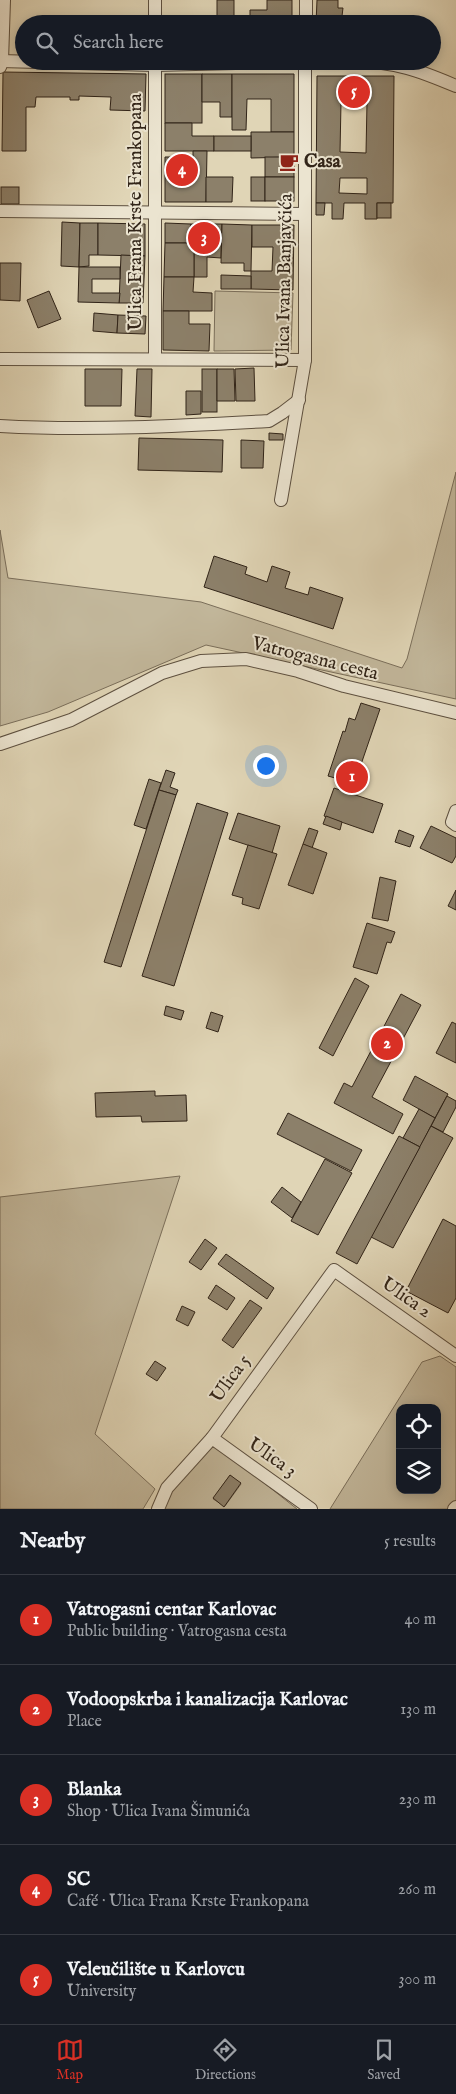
<!DOCTYPE html>
<meta charset="utf-8">
<style>
:root{--surface:#171b24;--page:#20242c;--text:#f1f3f6;--muted:#9ea1a6;--line:#363941;--accent:#d93025}
body{margin:0;font-family:"IM FELL English",serif;background:var(--page);color:var(--text)}
.controls{position:absolute;right:15px;bottom:15px;display:grid;overflow:hidden;border-radius:10px;box-shadow:0 2px 12px #0003}
.controls button{width:45px;height:45px;display:grid;place-items:center;padding:0;border:0;border-bottom:1px solid var(--line);background:var(--surface);color:var(--text);font:25px sans-serif}
.you{position:absolute;left:265px;top:765px;width:18px;height:18px;margin:-12px;border:4px solid #fff;border-radius:50%;background:#1a73e8;box-shadow:0 0 0 8px #1a73e833}
.badge{display:grid;place-items:center;width:32px;height:32px;border-radius:50%;background:var(--accent);color:#fff;font-size:16px;font-weight:700}
.pin{position:absolute;translate:-50% -50%;border:2px solid #fff;box-shadow:0 1px 5px #0006}
.list{margin:0;padding:0;list-style:none}
h2{display:flex;justify-content:space-between;align-items:center;height:65px;margin:0;padding:0 20px;font-size:21px}
h2 small{font-size:16px;font-weight:400;color:var(--muted)}
.list li{display:grid;grid-template-columns:32px 1fr auto;gap:15px;align-items:center;box-sizing:border-box;height:90px;padding:0 20px;border-top:1px solid var(--line)}
.list b{display:block;font-size:19px;white-space:nowrap}
.list p{margin:0;font-size:16px;white-space:nowrap;color:var(--muted)}
.list em{font-size:16px;font-style:normal;color:var(--muted)}
.icon{flex:none;width:28px;height:28px;fill:none;stroke:currentColor;stroke-width:2;stroke-linecap:round;stroke-linejoin:round}
.map{position:relative;flex:none;width:456px;height:1509px;overflow:hidden}
.search{position:absolute;background:var(--surface);box-shadow:0 2px 12px #0003;left:15px;right:15px;top:15px;height:55px;display:flex;align-items:center;gap:12px;box-sizing:border-box;padding:0 18px;border-radius:28px;color:var(--muted);font-size:19px}
.sheet{height:515px;background:var(--surface)}
nav{display:flex;justify-content:space-around;align-items:center;box-sizing:border-box;height:70px;border-top:1px solid var(--line);background:var(--surface);font-size:14px;color:var(--muted)}
nav a{display:grid;justify-items:center;gap:2px}
nav .on{color:var(--accent)}
.map>svg:first-child{display:block}
</style>
<div class="map">
<svg width="456" height="1509" viewBox="0 0 456 1509">
<rect width="100%" height="100%" fill="#e0d5b6"/>
<filter id="stains"><feTurbulence type="fractalNoise" baseFrequency=".004" numOctaves="4"/><feColorMatrix values="0 0 0 0 .2 0 0 0 0 .09 0 0 0 0 .02 0 0 0 .5 -.17"/></filter>
<radialGradient id="worn" r=".72"><stop offset=".6" stop-color="#630" stop-opacity="0"/><stop offset="1" stop-color="#630" stop-opacity=".3"/></radialGradient>
<g fill="#c2b79b" stroke="#7a6e5a" fill-rule="evenodd">
<polygon points="215,291 293,293 291,350 214,351"/>
<polygon points="456,472 456,699 206,645 48,712 0,726 0,530 8,578 201,602 402,668 407,659"/>
<polygon points="180,1176 95,1434 155,1489 143,1509 0,1509 0,1197"/>
<path d="M440,1356L456,1367V1501L450,1509H330L422,1362ZM400,1408H437V1490H400Z"/>
<path d="M209,1447L220,1448L297,1509H162L170,1489ZM230,1475L241,1484L225,1506L213,1499Z"/>
</g>
<g fill="#8c806a" stroke="#312418" fill-rule="evenodd">
<rect x="217" y="0" width="17" height="24"/>
<polygon points="267,0 292,0 292,24 250,24 250,10 267,10"/>
<polygon points="317,0 338,0 338,8 343,8 342,16 338,16 338,24 316,24"/>
<polygon points="3,72 146,74 145,111 110,110 111,97 79,96 79,100 70,100 70,97 36,97 35,107 26,107 26,151 2,151"/>
<rect x="165" y="74" width="37" height="49"/>
<polygon points="202,74 232,74 232,117 220,117 220,102 202,102"/>
<polygon points="232,74 294,74 294,132 271,132 271,99 247,99 246,130 232,130"/>
<path d="M317,76H394L393,203H377V219H365V203H344L343,219H332V203H316ZM341,103H367L366,153L340,152ZM340,178H367V194L339,193Z"/>
<polygon points="165,123 192,123 192,136 214,136 214,151 165,151"/>
<polygon points="251,132 294,132 294,157 251,158"/>
<rect x="214" y="136" width="37" height="15"/>
<polygon points="193,151 207,151 206,202 165,202 165,157 184,157 184,179 193,179"/>
<rect x="265" y="157" width="29" height="20"/>
<polygon points="206,177 233,177 232,202 206,202"/>
<rect x="251" y="177" width="14" height="24"/>
<rect x="265" y="177" width="29" height="24"/>
<rect x="1" y="187" width="18" height="17"/>
<polygon points="316,203 325,203 324,215 316,215"/>
<rect x="377" y="203" width="14" height="15"/>
<polygon points="62,222 80,223 79,267 61,266"/>
<polygon points="80,223 98,223 98,255 89,255 89,266 79,267"/>
<polygon points="98,223 145,224 145,256 98,255"/>
<polygon points="165,223 191,224 191,243 165,243"/>
<polygon points="191,224 222,224 221,258 207,257 207,277 194,277 194,243 191,243"/>
<polygon points="222,224 252,225 251,271 244,271 244,263 221,263"/>
<polygon points="252,225 294,225 293,290 251,289 251,271 272,271 273,247 252,247"/>
<polygon points="165,243 194,243 194,277 164,277"/>
<polygon points="121,255 145,256 143,303 119,303"/>
<polygon points="0,263 21,263 20,301 0,300"/>
<polygon points="79,267 120,267 120,279 92,279 92,293 120,293 119,303 78,302"/>
<polygon points="221,275 251,276 251,289 221,289"/>
<polygon points="164,277 194,277 193,292 212,293 212,311 163,311"/>
<polygon points="49,291 61,319 38,328 27,300"/>
<polygon points="163,311 189,311 189,324 210,324 209,351 163,350"/>
<polygon points="94,313 118,315 117,333 93,331"/>
<polygon points="118,315 146,316 145,334 117,333"/>
<polygon points="254,368 255,401 236,401 235,369"/>
<polygon points="85,369 122,369 121,406 85,406"/>
<polygon points="137,369 152,369 151,417 135,416"/>
<rect x="202" y="369" width="15" height="43"/>
<polygon points="217,369 234,369 235,401 217,401"/>
<polygon points="186,391 201,391 201,414 186,415"/>
<polygon points="269,433 283,434 283,440 269,440"/>
<polygon points="139,438 223,440 222,472 138,470"/>
<polygon points="241,440 264,441 263,468 241,468"/>
<polygon points="214,556 247,567 245,574 267,582 272,566 290,572 285,588 308,595 310,587 343,598 333,629 204,587"/>
<polygon points="361,703 380,709 356,779 343,775 342,780 328,776 343,731 345,732 349,718 355,720"/>
<polygon points="166,770 175,773 170,787 178,790 176,795 159,790"/>
<polygon points="149,779 161,783 146,829 134,825"/>
<polygon points="334,788 383,804 373,833 324,816"/>
<polygon points="159,790 176,795 121,967 104,962"/>
<polygon points="197,803 228,813 174,986 142,976"/>
<polygon points="238,813 280,826 272,853 229,839"/>
<polygon points="326,816 342,822 340,830 323,824"/>
<polygon points="431,826 456,838 456,856 452,863 420,848"/>
<polygon points="309,828 318,831 312,848 303,844"/>
<polygon points="399,830 414,836 410,847 395,842"/>
<polygon points="303,844 327,853 313,894 288,885"/>
<polygon points="248,845 277,854 259,909 242,904 243,898 232,895"/>
<polygon points="380,877 396,881 388,921 372,918"/>
<polygon points="456,890 456,910 448,906"/>
<polygon points="367,923 395,932 391,943 387,942 377,974 353,967"/>
<polygon points="355,978 369,986 333,1056 319,1048"/>
<polygon points="401,994 421,1005 372,1097 403,1114 393,1134 334,1103 344,1083 352,1087"/>
<polygon points="166,1006 184,1011 181,1020 164,1015"/>
<polygon points="211,1012 223,1016 218,1032 206,1028"/>
<polygon points="452,1022 456,1024 456,1063 436,1053"/>
<polygon points="415,1076 448,1094 435,1118 403,1100"/>
<polygon points="155,1091 155,1096 186,1095 187,1121 142,1122 141,1116 96,1117 95,1093"/>
<polygon points="447,1096 456,1101 456,1107 443,1132 431,1126"/>
<polygon points="419,1109 435,1118 420,1147 403,1138"/>
<polygon points="288,1113 362,1150 351,1171 277,1134"/>
<polygon points="431,1126 453,1138 393,1248 371,1237"/>
<polygon points="399,1136 420,1147 357,1264 336,1253"/>
<polygon points="325,1159 352,1173 318,1235 291,1221"/>
<polygon points="282,1187 301,1202 292,1218 271,1202"/>
<polygon points="443,1219 456,1226 456,1298 448,1313 406,1291"/>
<polygon points="205,1239 217,1248 201,1270 189,1262"/>
<polygon points="226,1254 274,1288 267,1299 218,1264"/>
<polygon points="216,1285 235,1298 227,1310 208,1298"/>
<polygon points="250,1300 262,1308 233,1348 222,1340"/>
<polygon points="182,1306 195,1312 188,1326 176,1320"/>
<polygon points="155,1361 166,1368 157,1381 146,1374"/>
<polygon points="230,1475 241,1483 224,1507 213,1498"/>
</g>
<g fill="none" stroke-linecap="round" stroke-linejoin="round">
<g stroke="#5d5040" stroke-width="14">
<g id="street">
<polyline points="155,24 155,0"/>
<polyline points="306,24 306,0"/>
<polyline points="0,61 155,65 315,61"/>
<path d="M354,61C397,62 418,70 456,86"/>
<polyline points="0,67 2,61 4,0"/>
<polyline points="0,211 305,214"/>
<polyline points="155,358 155,61"/>
<polyline points="0,359 305,360"/>
<path d="M0,426C89,431 180,426 269,421L282,413L299,400"/>
<polyline points="281,500 305,360 305,61"/>
<polyline points="0,744 71,720 162,673 201,661 246,659 298,671 344,686 456,713"/>
<polyline points="456,811 452,822 456,825"/>
<polyline points="212,1438 311,1509"/>
<polyline points="158,1509 167,1488 212,1438 334,1270 456,1356"/>
<polyline points="454,1509 456,1507"/>
</g>
</g>
<use href="#street" stroke="#ebe4d0" stroke-width="12"/>
</g>
<defs>
<g id="cafe-bare" transform="scale(1.5)"><path d="M-5.5-4.5H6V0H3Q3 3.5 0 3.5H-2.5Q-5.5 3.5-5.5 0ZM3-3.2v2h1.7v-2ZM-6 4.5H4V6H-6Z" fill="#8f2418" stroke="#ebe4d0" stroke-width="2.5" paint-order="stroke"/></g>
</defs>
<g fill-rule="evenodd">
<use href="#cafe-bare" x="289" y="162"/>
</g>
<g text-anchor="middle" dominant-baseline="central" stroke-width="4" stroke-linejoin="round" paint-order="stroke">
<g font-size="19" font-weight="bold" fill="#312418" stroke="#ebe4d0" text-anchor="start">
<text x="304" y="162">Casa</text>
</g>
<g font-size="19" fill="#312418" stroke="#ebe4d0">
<text transform="translate(136 212) rotate(-90)">Ulica Frana Krste Frankopana</text>
<text transform="translate(285 281) rotate(-89)">Ulica Ivana Banjavčića</text>
<text transform="translate(315 659) rotate(14)">Vatrogasna cesta</text>
<text transform="translate(406 1298) rotate(35)">Ulica 2</text>
<text transform="translate(231 1379) rotate(-54)">Ulica 5</text>
<text transform="translate(272 1458) rotate(35)">Ulica 3</text>
</g>
</g>
<rect width="100%" height="100%" filter="url(#stains)"/>
<rect width="100%" height="100%" fill="url(#worn)"/>
</svg>
<div class="controls">
<button><svg class="icon" aria-label="locate" viewBox="0 0 24 24"><circle cx="12" cy="12" r="6"/><path d="M12 2v4M12 18v4M2 12h4M18 12h4"/></svg></button>
<button><svg class="icon" aria-label="layers" viewBox="0 0 24 24"><path d="M12 4l9 5-9 5-9-5zM3 14l9 5 9-5"/></svg></button>
</div>
<div class="you"></div>
<div class="pin badge" style="left:352px;top:777px">1</div>
<div class="pin badge" style="left:387px;top:1044px">2</div>
<div class="pin badge" style="left:204px;top:238px">3</div>
<div class="pin badge" style="left:182px;top:170px">4</div>
<div class="pin badge" style="left:354px;top:92px">5</div>
<div class="search"><svg class="icon" aria-label="search" viewBox="0 0 24 24"><circle cx="10" cy="10" r="6"/><path d="M15 15l6 6"/></svg>Search here</div>
</div>
<section class="sheet">
<h2>Nearby<small>5 results</small></h2>
<ul class="list">
<li><span class="badge">1</span><div><b>Vatrogasni centar Karlovac</b><p>Public building · Vatrogasna cesta</p></div><em>40 m</em></li>
<li><span class="badge">2</span><div><b>Vodoopskrba i kanalizacija Karlovac</b><p>Place</p></div><em>130 m</em></li>
<li><span class="badge">3</span><div><b>Blanka</b><p>Shop · Ulica Ivana Šimunića</p></div><em>230 m</em></li>
<li><span class="badge">4</span><div><b>SC</b><p>Café · Ulica Frana Krste Frankopana</p></div><em>260 m</em></li>
<li><span class="badge">5</span><div><b>Veleučilište u Karlovcu</b><p>University</p></div><em>300 m</em></li>
</ul>
</section>
<nav>
<a class="on"><svg class="icon" aria-label="map" viewBox="0 0 24 24"><path d="M3 6l6-2 6 2 6-2v14l-6 2-6-2-6 2zM9 4v14M15 6v14"/></svg>Map</a>
<a><svg class="icon" aria-label="directions" viewBox="0 0 24 24"><path d="M12 3l9 9-9 9-9-9zM9 14v-3h6M13 9l2 2-2 2"/></svg>Directions</a>
<a><svg class="icon" aria-label="saved" viewBox="0 0 24 24"><path d="M7 4h10v16l-5-4-5 4z"/></svg>Saved</a>
</nav>
